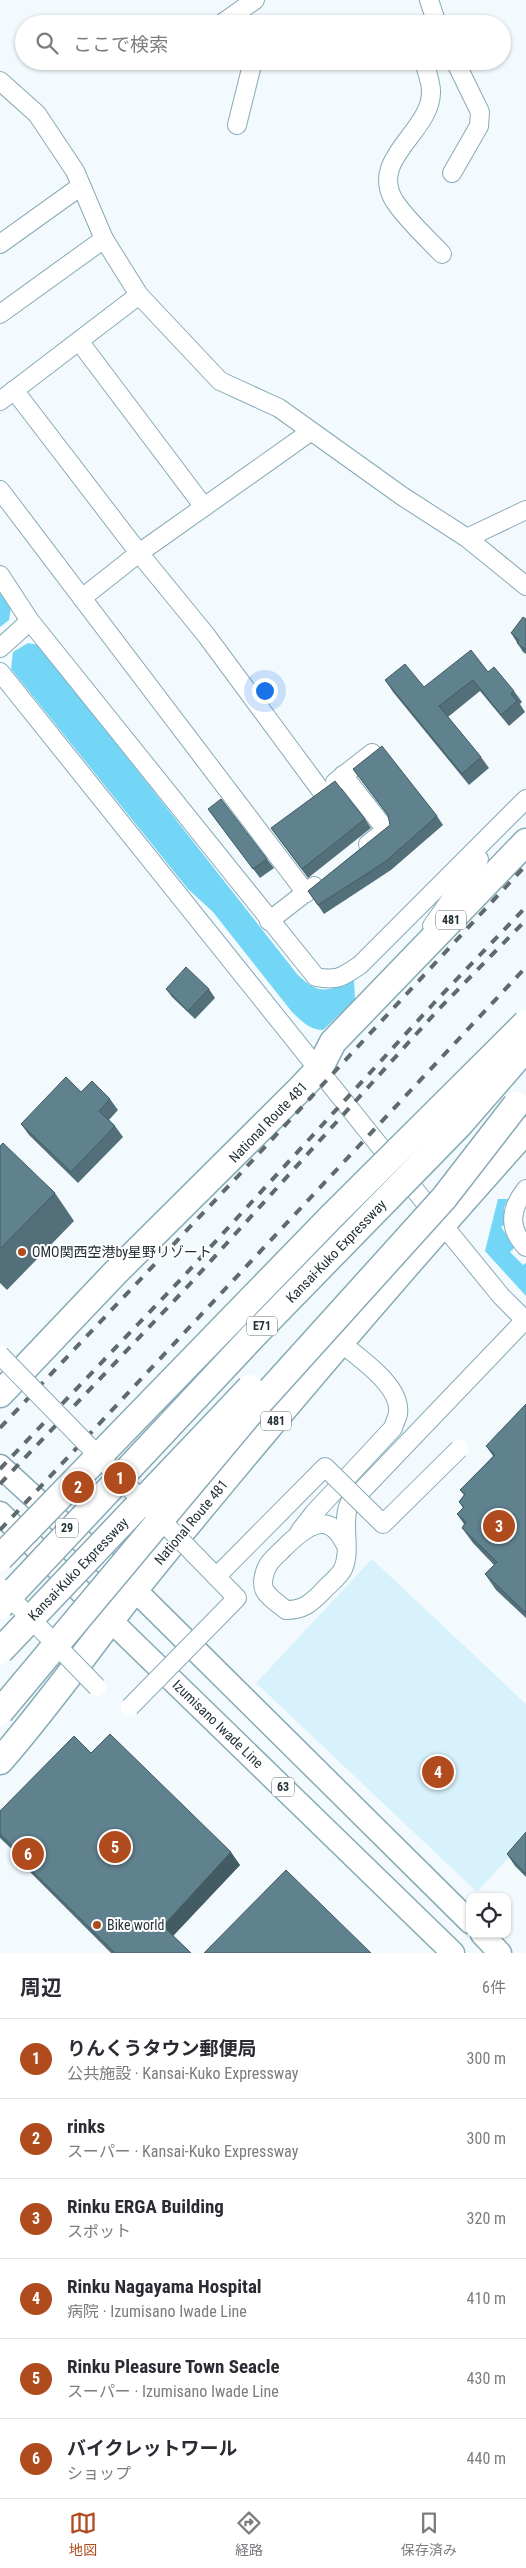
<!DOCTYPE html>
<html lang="ja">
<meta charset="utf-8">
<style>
:root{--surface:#fff;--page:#f2f2f3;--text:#2b2b33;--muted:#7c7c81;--line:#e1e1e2;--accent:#b04b1d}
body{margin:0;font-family:"Roboto Condensed","Noto Sans JP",sans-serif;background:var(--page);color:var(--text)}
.controls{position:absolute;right:15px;bottom:15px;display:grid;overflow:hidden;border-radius:10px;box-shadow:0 1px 4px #0004}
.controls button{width:45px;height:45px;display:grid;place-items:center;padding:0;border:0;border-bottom:1px solid var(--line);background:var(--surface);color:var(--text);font:25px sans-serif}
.you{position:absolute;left:264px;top:690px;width:18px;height:18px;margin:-12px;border:4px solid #fff;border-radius:50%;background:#1a73e8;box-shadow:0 0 0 8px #1a73e833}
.badge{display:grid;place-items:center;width:32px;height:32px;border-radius:50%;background:var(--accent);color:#fff;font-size:16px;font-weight:700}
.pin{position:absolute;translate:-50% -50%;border:2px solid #fff;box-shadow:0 1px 5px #0006}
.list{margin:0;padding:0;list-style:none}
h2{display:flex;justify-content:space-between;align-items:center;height:65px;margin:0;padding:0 20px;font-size:21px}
h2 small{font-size:16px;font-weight:400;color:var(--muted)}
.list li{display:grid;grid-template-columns:32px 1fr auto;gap:15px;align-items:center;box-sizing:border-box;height:80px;padding:0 20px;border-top:1px solid var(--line)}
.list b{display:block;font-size:19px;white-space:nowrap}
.list p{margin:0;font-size:16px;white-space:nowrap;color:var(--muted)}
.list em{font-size:16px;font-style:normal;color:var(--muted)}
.icon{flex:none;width:28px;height:28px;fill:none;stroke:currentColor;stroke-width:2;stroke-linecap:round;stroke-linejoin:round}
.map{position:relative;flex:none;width:526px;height:1953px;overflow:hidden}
.search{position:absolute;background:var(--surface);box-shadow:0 1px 4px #0004;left:15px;right:15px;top:15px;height:55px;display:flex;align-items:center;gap:12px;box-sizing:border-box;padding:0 18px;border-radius:28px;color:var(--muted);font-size:19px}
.sheet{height:545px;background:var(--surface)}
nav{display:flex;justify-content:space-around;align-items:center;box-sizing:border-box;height:70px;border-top:1px solid var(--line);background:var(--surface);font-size:14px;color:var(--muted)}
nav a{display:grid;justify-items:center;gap:2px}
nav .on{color:var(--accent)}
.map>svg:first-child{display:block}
</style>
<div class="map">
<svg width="526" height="1953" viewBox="0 0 526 1953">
<rect width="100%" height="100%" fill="#f3fafd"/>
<polygon fill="#d7f2fc" points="372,1559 526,1704 526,1839 477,1892 256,1683"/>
<g fill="#73d6f7">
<polygon points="0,592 11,607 9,620 0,627"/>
<path d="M28,643L39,645L297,974C319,996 329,992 354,978L355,1000L323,1030C309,1030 302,1021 292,1012L213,912L188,889L11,669L13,652Z"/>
<polygon points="498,1199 508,1199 504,1208 505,1224 501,1227 515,1247 510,1252 523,1265 526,1263 526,1296 485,1251"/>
</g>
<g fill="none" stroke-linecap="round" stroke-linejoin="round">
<g stroke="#87aab7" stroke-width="20">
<g id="minor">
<polyline points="429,0 437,24"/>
<polyline points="221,24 255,0"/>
<path d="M424,61C426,70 431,82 431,91C432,132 367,159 395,202C408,221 427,238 442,254"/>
<polyline points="0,81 37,114 75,171 104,239 139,295 220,381 279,408 402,496 467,538 526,586"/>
<polyline points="237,125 253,61"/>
<polyline points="452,173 479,126 480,112 455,61"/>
<polyline points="0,244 81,186"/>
<polyline points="0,314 104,239"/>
<polyline points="79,341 204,507"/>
<polyline points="14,390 139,553 206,635 322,792"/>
<polyline points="0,401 139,295"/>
<polyline points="0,490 306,893"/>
<polyline points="467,538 526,510"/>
<path d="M0,575L30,621L316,977C338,981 342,977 360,965L526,799"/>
<polyline points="82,598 139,553 310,432"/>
<polyline points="0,648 30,621"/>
<polyline points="0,672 443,1225 501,1296 526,1321"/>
<polyline points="343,775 386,830 368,844"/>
<polyline points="335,782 372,753"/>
<polyline points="269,921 314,886"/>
<polyline points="432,926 479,859"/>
<path d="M526,1189C511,1208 507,1227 526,1247"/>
<path d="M300,1531L314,1513L393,1428C394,1424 397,1418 398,1414C402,1386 360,1359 341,1343"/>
<path d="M345,1544C328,1508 304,1528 284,1548C279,1553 272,1559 268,1565C264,1572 261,1584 265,1591C269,1598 280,1605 286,1610C303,1610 310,1604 322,1592C328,1585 339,1577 343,1569C352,1549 341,1524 349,1504L525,1320"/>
</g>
</g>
<g stroke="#87aab7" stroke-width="25">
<g id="major">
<polyline points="0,1466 135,1590 470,1922"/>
<polyline points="0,1513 453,1953"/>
<polyline points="482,1934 500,1953"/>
</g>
</g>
<g stroke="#87aab7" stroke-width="29">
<g id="highway">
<polyline points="0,1394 115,1273 300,1089 319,1069 333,1042 526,842"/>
<path d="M0,1761C48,1706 90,1646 135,1589C261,1433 392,1280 526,1130"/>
</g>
</g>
<use href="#minor" stroke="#fff" stroke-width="18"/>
<use href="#major" stroke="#fff" stroke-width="22"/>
<use href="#highway" stroke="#fff" stroke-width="26"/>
<g stroke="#5e6a6e" stroke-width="4" stroke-dasharray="9 9" stroke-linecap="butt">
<polyline points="0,1428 239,1175 526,865"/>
<polyline points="0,1469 183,1277 434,1003 526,907"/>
<polyline points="0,1484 189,1285 438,1010 526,920"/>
<polyline points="0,1530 526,967"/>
</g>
<g stroke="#87aab7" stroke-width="20" stroke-linecap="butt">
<g id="minor-bridge">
<polyline points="0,1355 237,1598 130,1707"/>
<polyline points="217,1576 325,1467 383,1524 459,1449"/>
<polyline points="0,1587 97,1687"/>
</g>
</g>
<g stroke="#87aab7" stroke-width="29" stroke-linecap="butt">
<g id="highway-bridge">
<polyline points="0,1558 331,1217 526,1023"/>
<polyline points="0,1606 255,1334 459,1125 526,1048"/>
<polyline points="0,1651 250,1388"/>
<polyline points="0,1712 249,1414 444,1198 516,1105"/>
</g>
</g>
<use href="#minor-bridge" stroke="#fff" stroke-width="18"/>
<use href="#highway-bridge" stroke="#fff" stroke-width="26"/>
</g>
<g fill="#53707a">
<polygon points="526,619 526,654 523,652 511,633"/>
<polygon points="488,672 514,691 522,702 520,704 525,712 509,726 480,691 448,717 481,757 489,768 469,785 393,692 385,680 424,687"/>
<polygon points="353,769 437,816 443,825 391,870 324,914 308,891 390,825 388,816"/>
<polygon points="208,809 267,859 274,868 260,878"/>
<polygon points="365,819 371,828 308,878 271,828"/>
<polygon points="166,989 209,989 215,998 195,1019 172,997"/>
<polygon points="81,1092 110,1099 118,1110 109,1120 115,1126 123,1137 78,1183 29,1135 21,1124"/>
<polygon points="0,1146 55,1193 74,1221 7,1290 0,1283"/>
<polygon points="526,1404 526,1618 496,1590 485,1574 494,1565 473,1543 462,1528 464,1524 457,1514 463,1508 459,1502 464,1495 460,1490 493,1456 486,1446"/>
<polygon points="91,1753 240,1865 173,1936 191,1953 111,1953 30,1872 21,1860 22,1859 0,1838 0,1811"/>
<polygon points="526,1832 526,1877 515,1866 507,1854"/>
</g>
<polygon fill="#435b63" points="231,1852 240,1865 171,1938 163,1926"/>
<g fill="#60828e" stroke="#435b63">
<polygon points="523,617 526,619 526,650 517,643 519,640 511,633"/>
<polygon points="471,650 488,672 494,667 514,691 511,694 517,701 501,715 473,680 439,706 481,757 462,774 385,680 405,664 424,687"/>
<polygon points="382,746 437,816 385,862 318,905 308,891 390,825 388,815 353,769"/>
<polygon points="335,781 365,819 302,869 271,828"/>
<polygon points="221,799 267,859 253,869 208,809"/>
<polygon points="186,967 209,989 188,1011 166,989"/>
<polygon points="66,1077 81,1092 92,1081 110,1099 99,1111 115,1126 71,1172 21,1124"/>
<polygon points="3,1143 55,1193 0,1249 0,1146"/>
<polygon points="526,1404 526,1613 485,1574 497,1562 462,1528 466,1522 457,1514 464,1507 459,1502 465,1494 460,1490 495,1455 486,1446"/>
<polygon points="110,1734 231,1852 163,1926 191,1953 115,1953 21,1860 23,1856 0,1834 0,1811 74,1736 91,1753"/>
<polygon points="526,1832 526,1874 507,1854"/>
<polygon points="286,1870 371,1953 204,1953"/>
</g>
<g fill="#b04b1d" stroke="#fff" stroke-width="2">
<circle cx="22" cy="1252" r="5"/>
<circle cx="97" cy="1925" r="5"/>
</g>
<g text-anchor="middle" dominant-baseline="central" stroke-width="4" stroke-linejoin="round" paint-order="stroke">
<g fill="#fff" stroke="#667073" stroke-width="1">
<rect x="436" y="910.5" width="30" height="19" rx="4"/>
<rect x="247" y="1316.5" width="30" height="19" rx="4"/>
<rect x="261" y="1411.5" width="30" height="19" rx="4"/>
<rect x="56" y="1518.5" width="22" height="19" rx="4"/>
<rect x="272" y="1777.5" width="22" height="19" rx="4"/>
</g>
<g font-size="12" font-weight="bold" fill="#243237">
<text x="451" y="920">481</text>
<text x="262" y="1326">E71</text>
<text x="276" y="1421">481</text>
<text x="67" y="1528">29</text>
<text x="283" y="1787">63</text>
</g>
<g font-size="14" fill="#243237" stroke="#fff">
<text transform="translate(268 1122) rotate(-46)">National Route 481</text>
<text transform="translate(336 1251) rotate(-46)">Kansai-Kuko Expressway</text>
<text transform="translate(191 1522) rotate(-50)">National Route 481</text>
<text transform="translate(78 1569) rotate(-46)">Kansai-Kuko Expressway</text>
<text transform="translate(218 1724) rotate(44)">Izumisano Iwade Line</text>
</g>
<g font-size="14" fill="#243237" stroke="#fff" text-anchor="start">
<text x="32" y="1252">OMO関西空港by星野リゾート</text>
<text x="107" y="1925">Bike world</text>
</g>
</g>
</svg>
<div class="controls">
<button><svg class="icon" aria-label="locate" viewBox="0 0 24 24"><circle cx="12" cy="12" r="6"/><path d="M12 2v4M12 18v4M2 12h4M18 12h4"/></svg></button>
</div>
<div class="you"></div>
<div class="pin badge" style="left:120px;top:1478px">1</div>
<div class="pin badge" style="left:78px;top:1487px">2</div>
<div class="pin badge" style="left:499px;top:1526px">3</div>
<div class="pin badge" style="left:438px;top:1772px">4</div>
<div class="pin badge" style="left:115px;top:1847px">5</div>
<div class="pin badge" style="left:28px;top:1854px">6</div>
<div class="search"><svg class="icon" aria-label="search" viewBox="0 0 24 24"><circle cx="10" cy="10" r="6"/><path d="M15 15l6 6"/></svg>ここで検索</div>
</div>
<section class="sheet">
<h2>周辺<small>6件</small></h2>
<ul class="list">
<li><span class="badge">1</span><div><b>りんくうタウン郵便局</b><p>公共施設 · Kansai-Kuko Expressway</p></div><em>300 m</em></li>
<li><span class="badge">2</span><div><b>rinks</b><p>スーパー · Kansai-Kuko Expressway</p></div><em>300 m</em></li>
<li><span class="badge">3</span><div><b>Rinku ERGA Building</b><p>スポット</p></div><em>320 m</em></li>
<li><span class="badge">4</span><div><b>Rinku Nagayama Hospital</b><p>病院 · Izumisano Iwade Line</p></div><em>410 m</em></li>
<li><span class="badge">5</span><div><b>Rinku Pleasure Town Seacle</b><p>スーパー · Izumisano Iwade Line</p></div><em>430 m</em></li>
<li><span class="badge">6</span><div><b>バイクレットワール</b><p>ショップ</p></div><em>440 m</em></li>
</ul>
</section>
<nav>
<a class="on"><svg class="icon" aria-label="map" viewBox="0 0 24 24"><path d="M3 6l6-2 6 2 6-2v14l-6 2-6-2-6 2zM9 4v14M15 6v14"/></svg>地図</a>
<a><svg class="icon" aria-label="directions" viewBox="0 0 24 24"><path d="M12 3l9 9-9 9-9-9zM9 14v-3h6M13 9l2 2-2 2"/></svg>経路</a>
<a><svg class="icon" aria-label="saved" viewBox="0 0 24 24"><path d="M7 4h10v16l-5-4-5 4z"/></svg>保存済み</a>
</nav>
